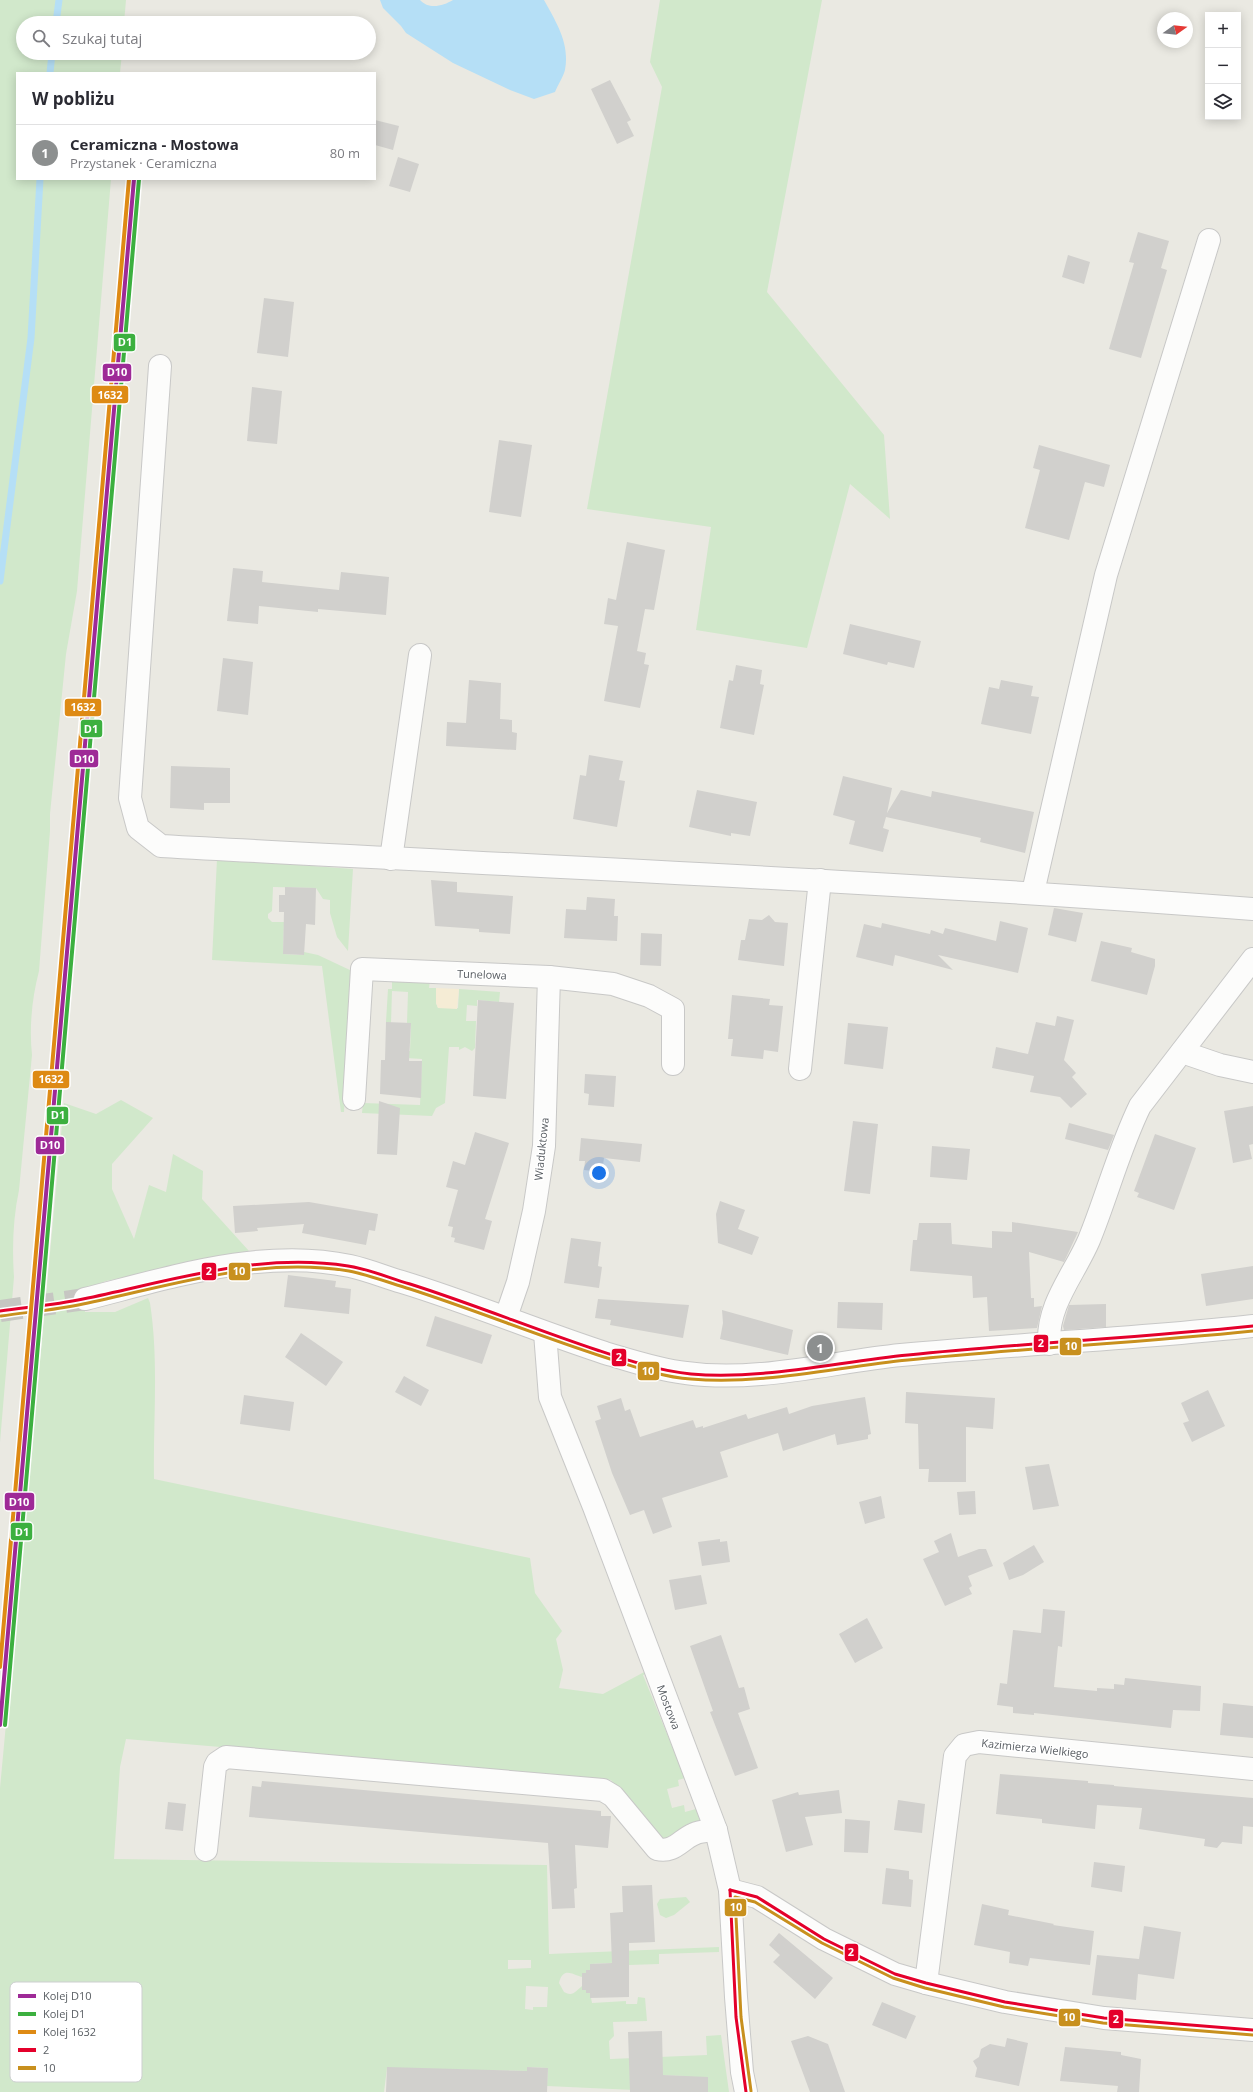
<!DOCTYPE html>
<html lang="pl">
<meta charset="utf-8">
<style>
:root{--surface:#fff;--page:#f2f2f3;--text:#2b2b33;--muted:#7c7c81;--line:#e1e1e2;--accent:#8c8f8f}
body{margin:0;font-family:"Open Sans",sans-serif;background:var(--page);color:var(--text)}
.controls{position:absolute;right:12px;top:12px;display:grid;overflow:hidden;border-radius:0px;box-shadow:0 2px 10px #0003}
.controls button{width:36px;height:36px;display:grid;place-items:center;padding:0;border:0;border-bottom:1px solid var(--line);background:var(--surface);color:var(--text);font:20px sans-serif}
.compass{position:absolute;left:1157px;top:12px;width:36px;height:36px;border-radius:50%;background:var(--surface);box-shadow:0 2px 10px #0003;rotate:75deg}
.you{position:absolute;left:599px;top:1173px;width:14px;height:14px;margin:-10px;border:3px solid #fff;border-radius:50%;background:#1a73e8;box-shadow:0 0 0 6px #1a73e833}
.badge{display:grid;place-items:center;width:26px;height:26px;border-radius:50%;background:var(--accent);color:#fff;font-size:13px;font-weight:700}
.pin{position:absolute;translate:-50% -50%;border:2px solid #fff;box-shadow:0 1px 4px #0006}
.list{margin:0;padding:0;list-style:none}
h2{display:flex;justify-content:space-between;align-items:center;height:52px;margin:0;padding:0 16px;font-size:17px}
h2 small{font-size:13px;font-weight:400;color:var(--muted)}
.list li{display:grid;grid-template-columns:26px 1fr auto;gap:12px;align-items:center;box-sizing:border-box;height:56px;padding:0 16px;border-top:1px solid var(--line)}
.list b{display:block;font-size:15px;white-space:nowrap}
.list p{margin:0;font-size:13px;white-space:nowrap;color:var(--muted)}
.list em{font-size:13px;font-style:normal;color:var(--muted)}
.icon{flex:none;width:22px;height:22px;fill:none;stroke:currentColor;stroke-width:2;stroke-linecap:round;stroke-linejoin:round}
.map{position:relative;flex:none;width:1253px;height:2092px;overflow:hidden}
.search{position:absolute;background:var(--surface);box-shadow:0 2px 10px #0003;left:16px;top:16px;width:360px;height:44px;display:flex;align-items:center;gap:10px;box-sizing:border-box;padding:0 14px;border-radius:22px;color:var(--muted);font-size:15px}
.panel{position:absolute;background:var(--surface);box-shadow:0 2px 10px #0003;left:16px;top:72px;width:360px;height:108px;border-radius:0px}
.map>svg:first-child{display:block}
</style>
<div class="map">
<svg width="1253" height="2092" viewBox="0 0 1253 2092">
<rect width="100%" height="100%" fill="#eae9e2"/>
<g fill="#d1e8cb" fill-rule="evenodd">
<path d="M0,0H126L124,23H23V53H122L120,73H17V179H111L77,591L66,654L50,814V831L39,971C32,998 29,1027 32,1055L19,1190C13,1218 12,1248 14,1277L0,1442Z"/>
<polygon points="660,0 822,0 767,292 884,435 890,519 850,484 807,648 696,630 711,527 587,509 662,87 650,62"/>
<polygon points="217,859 353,869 348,951 337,937 330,913 330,900 323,899 316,888 273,887 272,911 268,914 268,918 272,922 284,922 283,954 303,955 304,952 318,955 352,971 344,1112 341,1112 322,966 212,960"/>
<polygon points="392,979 430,980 429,988 436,988 436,1003 438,1008 458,1008 459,989 500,992 499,1002 477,1000 477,1006 467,1005 466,1021 476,1021 475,1048 472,1051 465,1047 459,1050 459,1047 449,1047 445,1103 436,1108 432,1116 362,1113 363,1103 420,1105 422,1059 406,1058 406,1051 410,1051 411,1024 407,1023 408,992 392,991 391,1023 386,1022 388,989 392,989"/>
<path d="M121,1100L153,1118L112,1164V1189L134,1239L149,1185L166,1192L173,1154L203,1171L202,1199L249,1251L106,1281L82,1290L85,1312H115L148,1298L150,1303C159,1361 153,1420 154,1479L530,1558L535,1593L562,1631L556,1639L563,1670L559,1688L603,1694L648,1670L649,1673L643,1675L685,1778L678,1780L679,1786L667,1789L672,1808L684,1805L685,1812L696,1809L700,1821L689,1824L670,1841H661L611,1780L126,1739L120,1767L114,1859L547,1865L549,1954L719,1947V1952L659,1954V1964L629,1965L628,1962L590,1964V1970H586V1973H582V1977C573,1975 563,1966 559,1983L564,1992C573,1997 576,1991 582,1986V1990H586V1993H590L592,2003L626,2001V2004H637L638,1997L645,1998L647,2021L613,2022L614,2036L609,2041L610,2059L707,2055L706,2036L721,2035L729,2092H685V2076L657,2075L656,2091L547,2086L548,2068L527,2067V2071L387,2068L384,2092H0V1788L64,1103L96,1114ZM508,1960H531V1968L508,1969ZM526,1986L548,1987L547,2007H533V2010L525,2009Z"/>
<polygon points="686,1897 690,1902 674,1915 666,1918 660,1915 657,1904 660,1899"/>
</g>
<polygon fill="#f5ecd5" points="436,988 459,989 457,1009 438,1008 436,1003"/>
<path fill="#b5dff6" d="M380,0H420C429,10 443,6 453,0H544C556,22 570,43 565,70C563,77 558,85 555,92L534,99L510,90L453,63L406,33L401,26L383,8Z"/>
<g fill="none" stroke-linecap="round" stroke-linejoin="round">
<g stroke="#b5dff6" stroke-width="7">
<polyline points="56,23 59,0"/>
<polyline points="50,73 52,53"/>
<polyline points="0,581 31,338 40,179"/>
</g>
</g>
<g fill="#d1d0cd">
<polygon points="610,80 631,120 627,122 634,136 617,144 591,89"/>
<polygon points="375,120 399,126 393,150 375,145"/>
<polygon points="398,157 419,164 410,192 389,186"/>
<polygon points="1138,232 1169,241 1161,268 1167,270 1141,358 1109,349 1134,263 1129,262"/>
<polygon points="1068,255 1090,262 1084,284 1062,277"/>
<polygon points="264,298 294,302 288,357 257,353"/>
<polygon points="252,387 282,391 277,444 247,441"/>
<polygon points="499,440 532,445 521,517 489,512"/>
<polygon points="1039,445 1110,465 1104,487 1085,482 1069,540 1025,528 1040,470 1033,468"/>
<polygon points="627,542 665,550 654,610 645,609 637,651 646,653 644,664 649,665 640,708 604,701 618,626 604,624 608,598 616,600"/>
<polygon points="233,568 263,571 262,582 339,590 341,572 389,577 386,615 318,609 318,612 259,606 258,624 227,621"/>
<polygon points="850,624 921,641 914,668 888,662 887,665 843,654"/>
<polygon points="223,658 253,662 248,715 217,711"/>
<polygon points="736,665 762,670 760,684 764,685 754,735 720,728 729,680 733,681"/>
<polygon points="469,680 501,683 500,719 512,720 512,732 517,733 516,750 446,746 447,722 466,723"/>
<polygon points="1001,680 1033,686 1031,696 1039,697 1031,734 981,724 989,687 999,689"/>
<polygon points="589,755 623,761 619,780 625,781 617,827 573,819 580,775 586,776"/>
<polygon points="171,766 230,768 230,803 204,803 204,810 170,808"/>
<polygon points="843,776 892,788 887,813 901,790 931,797 932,791 1034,812 1025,853 980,842 981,838 886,817 883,828 889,830 883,852 849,844 855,821 833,815"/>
<polygon points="697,790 757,802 750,836 731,833 731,836 689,827"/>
<polygon points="431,880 457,882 457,892 513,896 510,934 479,932 479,929 435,926"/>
<polygon points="285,887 316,888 315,925 306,924 304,955 283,954 284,912 279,912 279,895 285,895"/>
<polygon points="587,897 615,899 614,916 618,916 617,941 564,938 566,909 586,910"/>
<polygon points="1054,908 1083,913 1076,942 1048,935"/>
<polygon points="769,915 775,922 788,923 784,966 738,960 741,940 745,940 749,919 762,920"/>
<polygon points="1000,921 1028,928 1018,973 938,955 953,970 895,955 893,966 856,957 864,924 881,928 882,923 930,934 931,930 943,934 945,928 996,941"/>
<polygon points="641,933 662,934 661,966 640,965"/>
<polygon points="1101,941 1132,948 1131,952 1155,959 1155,966 1147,995 1091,981"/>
<polygon points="732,995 770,999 769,1005 783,1006 778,1052 764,1050 763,1059 731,1056 733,1039 728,1039"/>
<polygon points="478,1000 514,1003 506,1099 473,1096"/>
<polygon points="1057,1016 1074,1020 1064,1060 1076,1073 1072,1077 1087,1094 1071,1108 1060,1097 1030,1092 1034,1076 992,1068 996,1047 1028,1054 1036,1022 1055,1026"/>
<polygon points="386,1022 411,1023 409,1061 422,1061 421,1098 380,1094 381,1060 385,1060"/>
<polygon points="848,1023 888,1027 883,1069 844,1064"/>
<polygon points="585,1074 616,1076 614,1107 588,1105 589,1094 584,1093"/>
<polygon points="379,1101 400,1108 397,1155 377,1154"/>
<polygon points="1253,1106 1253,1144 1249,1145 1252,1159 1233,1163 1224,1111"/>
<polygon points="853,1121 878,1124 870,1194 844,1191"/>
<polygon points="1069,1123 1114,1135 1108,1150 1065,1139"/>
<polygon points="475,1132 509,1143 485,1219 492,1221 484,1250 454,1242 455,1238 451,1237 453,1227 448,1226 458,1190 446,1187 453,1161 465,1165"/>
<polygon points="1155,1134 1196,1148 1174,1210 1137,1197 1139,1193 1134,1191"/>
<polygon points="581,1138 642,1144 640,1162 604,1158 602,1172 584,1170 585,1161 579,1161"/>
<polygon points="932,1146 970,1149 967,1180 930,1177"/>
<polygon points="720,1201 745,1210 738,1229 759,1237 752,1255 718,1243 716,1214"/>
<polygon points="309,1202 378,1214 375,1231 369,1230 366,1245 302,1233 304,1224 257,1228 258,1231 235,1233 233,1206"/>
<polygon points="1012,1222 1078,1232 1064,1262 1029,1252 1031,1298 1034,1298 1034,1307 1042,1306 1037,1328 989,1331 987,1297 973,1298 972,1276 910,1271 913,1240 917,1240 919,1223 951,1223 952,1244 992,1248 992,1231 1012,1232"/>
<polygon points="571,1238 601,1242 598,1266 602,1267 599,1288 564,1283"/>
<polygon points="1253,1266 1253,1299 1206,1306 1201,1274"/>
<polygon points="288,1275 336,1281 335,1287 351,1289 349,1314 284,1307"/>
<polygon points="598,1299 689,1305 683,1338 610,1325 611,1320 595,1318"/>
<polygon points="838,1302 883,1303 882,1330 837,1328"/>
<polygon points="1106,1304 1106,1327 1064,1330 1063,1326 1069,1305"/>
<polygon points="722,1310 793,1330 788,1355 720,1339 723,1323"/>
<polygon points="435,1316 492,1335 482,1364 426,1346"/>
<polygon points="301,1333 343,1362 326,1386 285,1357"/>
<polygon points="404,1376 429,1390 421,1406 395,1392"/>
<polygon points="1208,1390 1225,1426 1192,1442 1183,1423 1189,1421 1181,1403"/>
<polygon points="906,1392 995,1398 993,1429 966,1427 966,1482 928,1482 929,1469 919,1469 918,1424 905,1423"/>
<polygon points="244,1395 294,1402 290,1431 240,1424"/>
<polygon points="865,1397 871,1434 868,1435 868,1439 837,1445 835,1434 783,1451 778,1433 720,1452 728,1477 662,1498 672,1527 653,1534 644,1510 630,1515 612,1473 595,1421 601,1419 597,1406 621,1398 625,1411 630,1409 640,1437 693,1420 696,1428 703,1426 703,1428 746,1414 748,1419 787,1407 789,1414 812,1406"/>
<polygon points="1049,1464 1059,1506 1033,1510 1025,1467"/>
<polygon points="975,1491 976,1514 959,1515 957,1492"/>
<polygon points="881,1496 885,1518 865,1524 859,1502"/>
<polygon points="951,1533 958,1557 979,1549 986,1549 993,1566 968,1576 972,1586 969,1588 972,1594 945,1606 923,1559 939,1552 934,1541"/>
<polygon points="720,1539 720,1542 727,1541 730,1562 702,1566 698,1542"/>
<polygon points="1034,1545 1044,1562 1023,1575 1009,1580 1003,1563"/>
<polygon points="701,1575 707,1604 675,1610 669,1580"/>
<polygon points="1043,1609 1065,1611 1062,1647 1058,1646 1054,1687 1097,1691 1097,1688 1114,1689 1114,1684 1124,1685 1125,1678 1201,1686 1200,1711 1173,1710 1171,1728 1034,1713 1034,1715 1013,1713 1013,1707 997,1705 1000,1683 1007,1684 1013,1630 1041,1633"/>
<polygon points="867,1618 883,1648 855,1663 839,1634"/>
<polygon points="721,1635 739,1688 744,1687 750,1709 738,1713 758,1768 735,1776 710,1712 713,1711 690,1646"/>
<polygon points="1223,1703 1253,1706 1253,1738 1220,1735"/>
<polygon points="1000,1774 1088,1781 1088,1783 1114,1785 1114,1786 1253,1798 1253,1827 1243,1826 1242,1844 1222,1842 1217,1848 1204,1846 1205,1839 1139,1829 1142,1808 1097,1805 1095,1829 1042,1823 1042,1819 996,1814"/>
<polygon points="262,1781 601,1811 601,1816 611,1816 608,1848 575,1845 577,1888 574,1889 575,1908 552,1909 548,1843 249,1817 252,1786 261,1787"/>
<polygon points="839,1790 842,1813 805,1817 813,1845 786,1852 772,1800 798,1792 799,1795"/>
<polygon points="898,1800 925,1804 922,1833 894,1830"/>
<polygon points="168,1802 186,1804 183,1831 165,1829"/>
<polygon points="845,1819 870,1821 868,1853 844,1852"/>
<polygon points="1094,1862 1125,1866 1122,1892 1091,1887"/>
<polygon points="886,1868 909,1871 909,1879 913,1880 911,1907 882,1904"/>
<polygon points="652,1885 655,1942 629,1943 629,1997 590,1998 590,1993 586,1993 586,1990 582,1990 582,1973 586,1973 586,1970 590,1970 590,1964 612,1963 610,1913 623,1912 622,1886"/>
<polygon points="982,1904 1009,1910 1008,1915 1054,1924 1053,1925 1094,1931 1090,1965 1030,1958 1028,1966 1009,1963 1010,1952 974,1945"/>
<polygon points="1144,1926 1181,1932 1174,1979 1138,1974 1136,2000 1092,1995 1097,1955 1139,1959"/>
<polygon points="779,1933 833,1978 815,1999 773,1962 780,1955 769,1945"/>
<polygon points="882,2002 916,2016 906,2039 872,2025"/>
<polygon points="662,2031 663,2075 708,2077 708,2092 630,2092 628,2032"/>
<polygon points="808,2036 828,2044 845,2092 810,2092 791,2041"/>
<polygon points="1007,2038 1028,2043 1019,2086 975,2077 977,2068 973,2061 979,2057 981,2049 990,2044 1005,2047"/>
<polygon points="1065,2047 1121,2052 1121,2055 1141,2059 1139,2092 1117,2092 1118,2086 1060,2081"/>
<polygon points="387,2067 527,2071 527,2067 548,2068 547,2092 386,2092"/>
</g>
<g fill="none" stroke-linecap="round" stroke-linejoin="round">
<polyline stroke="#c6c6c2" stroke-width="22" stroke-dasharray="22 11" stroke-linecap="butt" points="0,1311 85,1299"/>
<g stroke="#c8c8c7" stroke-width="24">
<g id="minor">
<path d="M160,366L130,798L138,828L161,846C525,866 889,881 1253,909"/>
<polyline points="391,859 420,655"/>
<polyline points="1033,892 1106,575 1209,240"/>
<polyline points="1182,1052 1220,1065 1253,1072"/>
<polyline points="800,1069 820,880"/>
<polyline points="354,1099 362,969 549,977 613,984 649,996 673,1009 673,1064"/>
<path d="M85,1299C169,1278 263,1247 350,1266C368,1270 385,1277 402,1282C471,1303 537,1331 605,1353C632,1361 659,1370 686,1373C757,1383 831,1362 901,1355C1018,1344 1136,1339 1253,1326"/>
<polyline points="506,1317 518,1282 534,1211 544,1146 549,977"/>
<polyline points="545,1333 550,1397 594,1507 716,1830 730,1890 736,1997 742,2072 746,2092"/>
<path d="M1049,1344C1047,1304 1074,1275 1089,1240C1107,1196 1119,1149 1140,1106L1253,959"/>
<path d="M206,1850L215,1767L217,1763L226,1757L603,1790L613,1796L657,1849C674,1853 680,1840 694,1834C700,1831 709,1831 716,1830"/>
<polyline points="730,1890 757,1897 824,1939 895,1974 926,1983 1005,2002 1104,2018 1253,2030"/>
<polyline points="926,1983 955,1756 964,1745 979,1742 1253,1769"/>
</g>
</g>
<use href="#minor" stroke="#fcfcfb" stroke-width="22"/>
<g stroke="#fff" stroke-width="6">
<g id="bus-1">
<path d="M0,1311C28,1307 55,1305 83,1299C171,1281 257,1252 348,1266C369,1269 389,1278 410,1284C473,1304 534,1329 597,1350C627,1360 659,1371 691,1374C763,1380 836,1362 908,1355C1023,1343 1138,1338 1253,1326"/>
<polyline points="730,1890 757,1897 824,1939 895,1974 926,1983 1005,2002 1104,2018 1253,2030"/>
<polyline points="730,1890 736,2017 746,2092"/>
</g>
</g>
<g stroke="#fff" stroke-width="6">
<g id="bus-2">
<path d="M1,1316C28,1312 56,1310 83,1304C171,1286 258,1256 349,1271C369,1275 390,1283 410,1289C475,1310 539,1336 604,1357C632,1366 661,1377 691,1379C764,1385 836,1367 908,1360C1023,1348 1138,1343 1253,1331"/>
<polyline points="751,2091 741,2017 735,1897 755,1902 822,1943 893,1978 925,1988 1004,2007 1103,2023 1253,2035"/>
</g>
</g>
<use href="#bus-1" stroke="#e4002b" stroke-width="3"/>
<use href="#bus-2" stroke="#c8901e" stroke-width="3"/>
<g stroke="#fff" stroke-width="7">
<polyline id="rail-1" points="0,1725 134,179"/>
</g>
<g stroke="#fff" stroke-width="7">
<polyline id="rail-2" points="5,1725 139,179"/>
</g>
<g stroke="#fff" stroke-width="7">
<polyline id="rail-3" points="0,1667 129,179"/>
</g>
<use href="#rail-1" stroke="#9e2a97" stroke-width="4"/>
<use href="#rail-2" stroke="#3cb03f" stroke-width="4"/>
<use href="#rail-3" stroke="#de8a14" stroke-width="4"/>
</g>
<g text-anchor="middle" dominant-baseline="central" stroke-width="3" stroke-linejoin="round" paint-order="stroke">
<g font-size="11" fill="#595e63" stroke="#fff">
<text transform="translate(482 974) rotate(2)">Tunelowa</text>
<text transform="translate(541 1149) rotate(-84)">Wiaduktowa</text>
<text transform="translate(669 1707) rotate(69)">Mostowa</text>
<text transform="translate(1035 1748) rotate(6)">Kazimierza Wielkiego</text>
</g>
</g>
<rect x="10" y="1982" width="132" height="100" rx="6" fill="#fff" stroke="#cdcfd0" stroke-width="1"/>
<rect x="18" y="1994" width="18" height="4" fill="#9e2a97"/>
<rect x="18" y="2012" width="18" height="4" fill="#3cb03f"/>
<rect x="18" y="2030" width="18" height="4" fill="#de8a14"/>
<rect x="18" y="2048" width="18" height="4" fill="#e4002b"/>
<rect x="18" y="2066" width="18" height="4" fill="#c8901e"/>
<g font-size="11" fill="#595e63">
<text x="43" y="2000">Kolej D10</text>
<text x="43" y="2018">Kolej D1</text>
<text x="43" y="2036">Kolej 1632</text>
<text x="43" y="2054">2</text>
<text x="43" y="2072">10</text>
</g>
<g stroke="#fff" stroke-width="1.5">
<rect x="113" y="333" width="23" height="19" rx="4" fill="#3cb03f"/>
<rect x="102" y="363" width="30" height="19" rx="4" fill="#9e2a97"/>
<rect x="91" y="385" width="38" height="19" rx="4" fill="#de8a14"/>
<rect x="64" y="698" width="38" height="19" rx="4" fill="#de8a14"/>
<rect x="80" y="719" width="23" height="19" rx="4" fill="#3cb03f"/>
<rect x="69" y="749" width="30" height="19" rx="4" fill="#9e2a97"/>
<rect x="32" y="1070" width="38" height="19" rx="4" fill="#de8a14"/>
<rect x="46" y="1106" width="23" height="19" rx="4" fill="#3cb03f"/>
<rect x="35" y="1136" width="30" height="19" rx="4" fill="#9e2a97"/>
<rect x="228" y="1262" width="23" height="19" rx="4" fill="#c8901e"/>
<rect x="201" y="1262" width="16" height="19" rx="4" fill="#e4002b"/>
<rect x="1033" y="1334" width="16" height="19" rx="4" fill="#e4002b"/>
<rect x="1059" y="1337" width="23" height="19" rx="4" fill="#c8901e"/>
<rect x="611" y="1348" width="16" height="19" rx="4" fill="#e4002b"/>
<rect x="637" y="1361" width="23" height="20" rx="4" fill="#c8901e"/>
<rect x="4" y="1492" width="31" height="19" rx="4" fill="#9e2a97"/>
<rect x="10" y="1522" width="23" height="19" rx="4" fill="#3cb03f"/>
<rect x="724" y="1898" width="23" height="19" rx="4" fill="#c8901e"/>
<rect x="844" y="1943" width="15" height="19" rx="4" fill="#e4002b"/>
<rect x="1058" y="2008" width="23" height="19" rx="4" fill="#c8901e"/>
<rect x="1108" y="2009" width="16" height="20" rx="4" fill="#e4002b"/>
</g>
<g font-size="11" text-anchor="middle" font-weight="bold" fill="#fff">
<text x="125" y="346">D1</text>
<text x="117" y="376">D10</text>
<text x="110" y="399">1632</text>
<text x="83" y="711">1632</text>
<text x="91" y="733">D1</text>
<text x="84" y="763">D10</text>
<text x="51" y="1083">1632</text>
<text x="58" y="1119">D1</text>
<text x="50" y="1149">D10</text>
<text x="239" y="1275">10</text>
<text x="209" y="1275">2</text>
<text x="1041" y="1347">2</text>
<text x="1071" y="1350">10</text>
<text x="619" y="1361">2</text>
<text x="648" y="1375">10</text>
<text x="19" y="1506">D10</text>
<text x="22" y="1536">D1</text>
<text x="736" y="1911">10</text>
<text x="851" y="1956">2</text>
<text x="1069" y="2021">10</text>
<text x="1116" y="2023">2</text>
</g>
</svg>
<div class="controls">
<button>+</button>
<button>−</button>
<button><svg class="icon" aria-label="layers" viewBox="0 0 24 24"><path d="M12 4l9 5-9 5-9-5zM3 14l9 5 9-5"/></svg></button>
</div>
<svg class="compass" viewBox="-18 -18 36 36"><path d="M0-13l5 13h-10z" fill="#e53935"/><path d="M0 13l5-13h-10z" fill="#7c7c81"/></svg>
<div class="you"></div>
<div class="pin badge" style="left:820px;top:1348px">1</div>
<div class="search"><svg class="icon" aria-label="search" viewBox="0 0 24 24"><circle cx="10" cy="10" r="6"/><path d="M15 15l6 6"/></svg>Szukaj tutaj</div>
<section class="panel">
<h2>W pobliżu<small></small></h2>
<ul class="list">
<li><span class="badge">1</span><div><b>Ceramiczna - Mostowa</b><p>Przystanek · Ceramiczna</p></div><em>80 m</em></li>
</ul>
</section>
</div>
